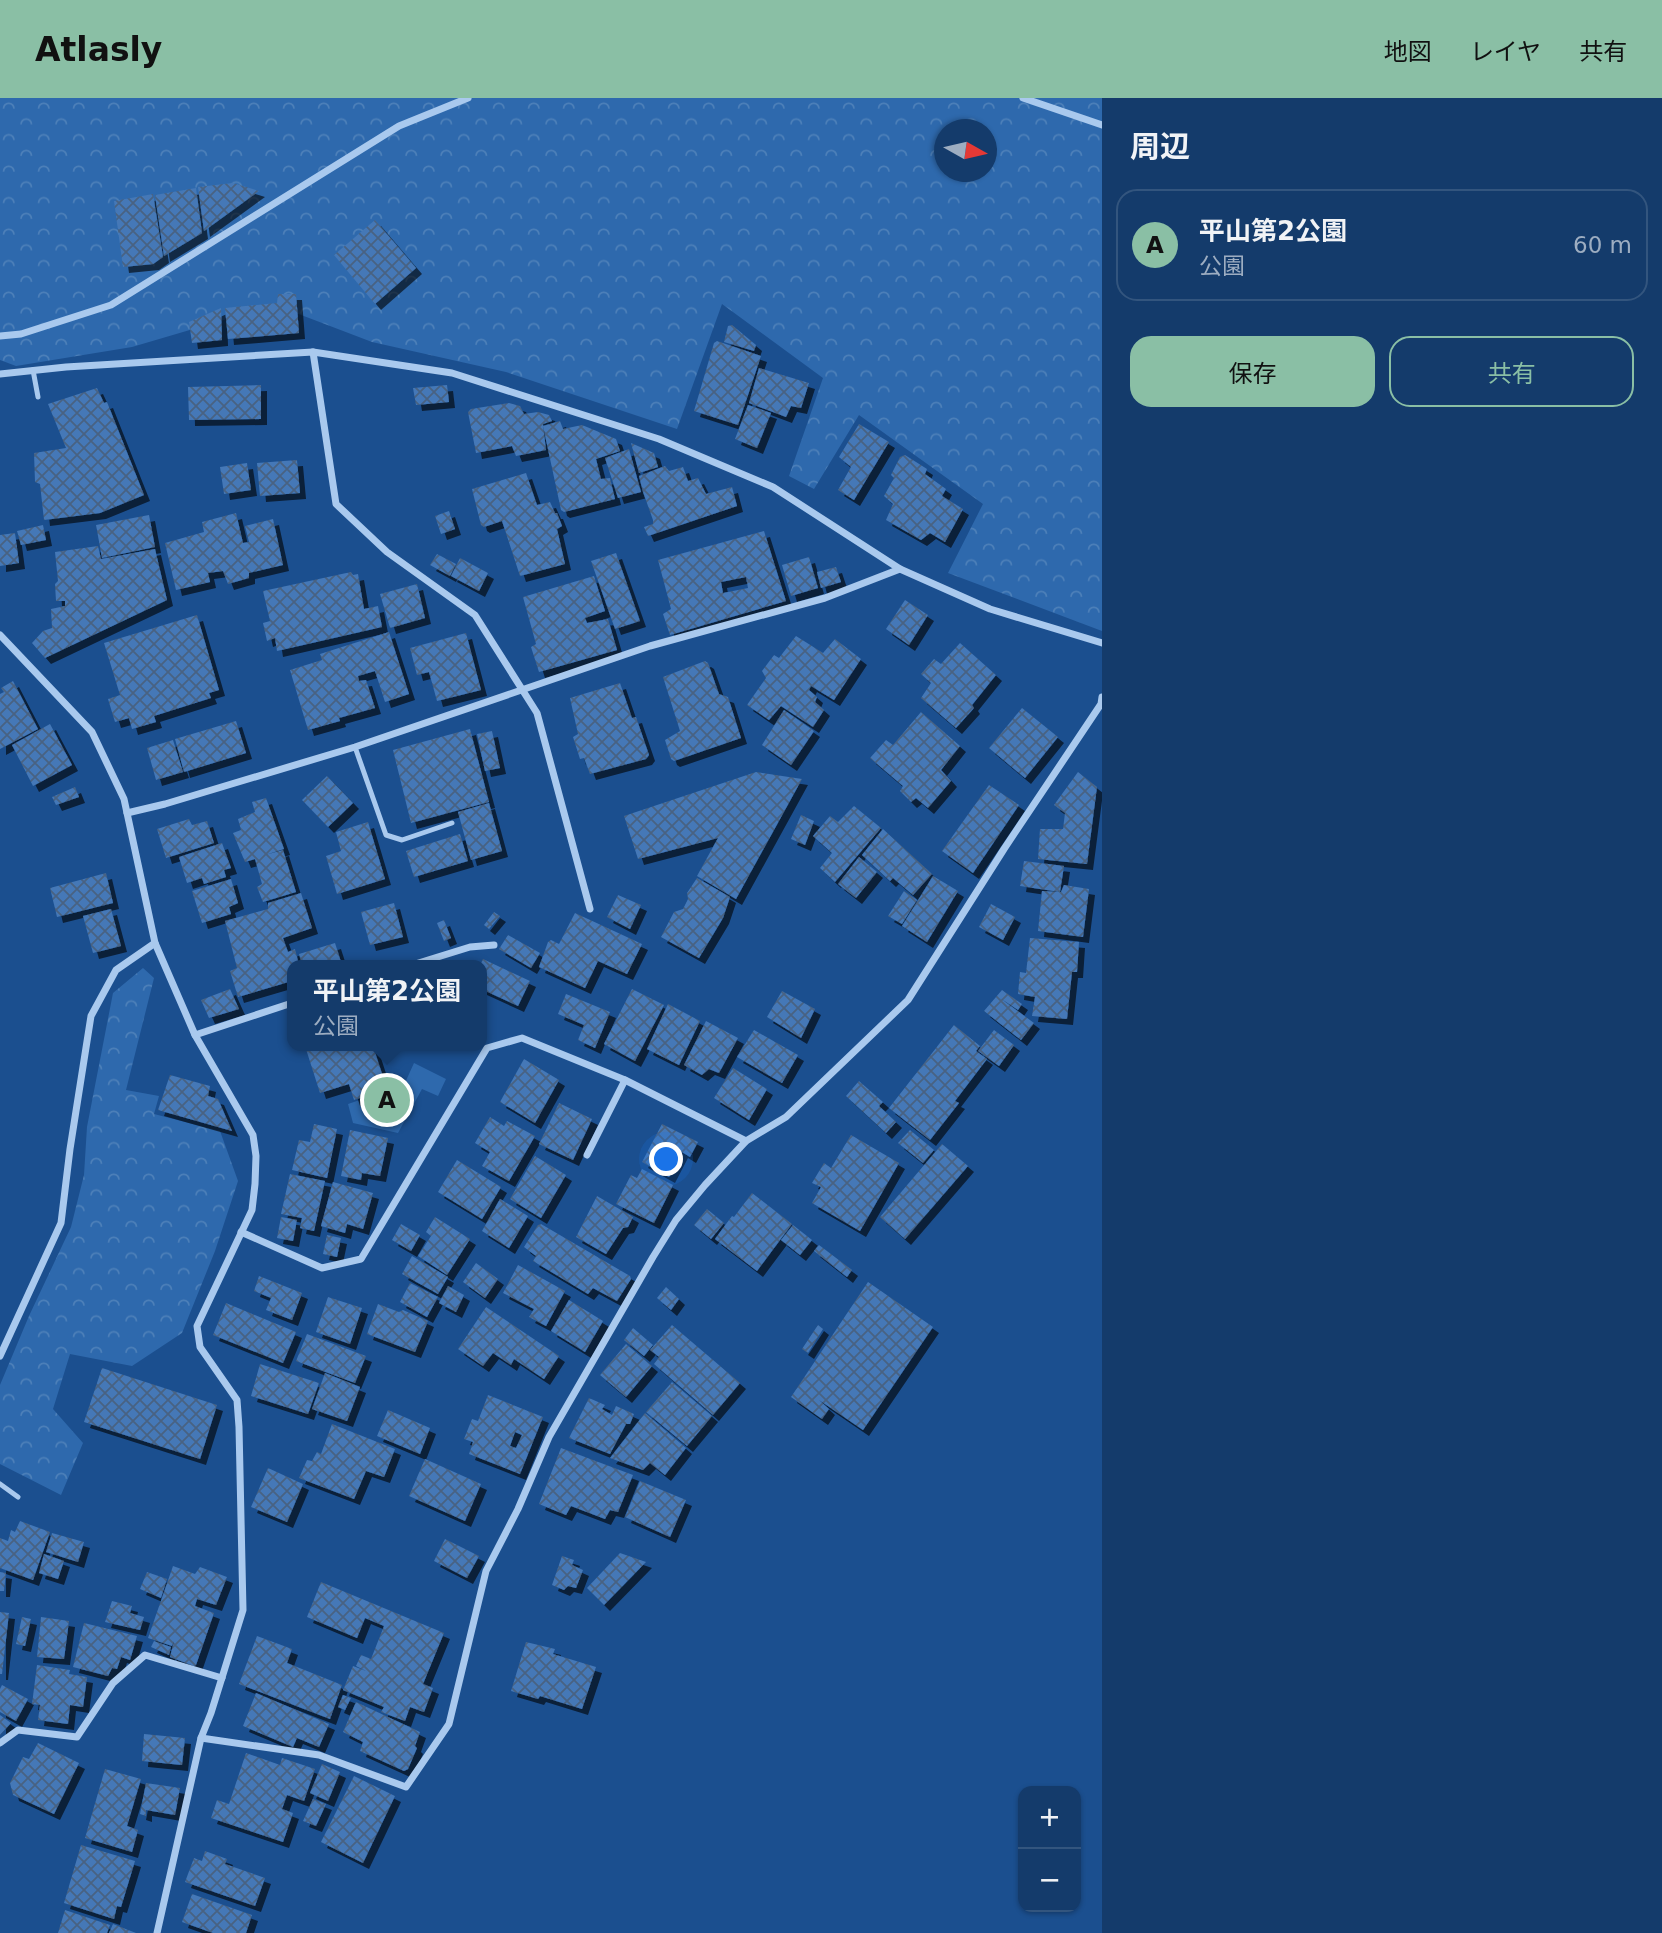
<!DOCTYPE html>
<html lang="ja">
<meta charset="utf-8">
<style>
:root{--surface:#143b6b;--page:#1d4271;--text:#f1f3f6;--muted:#9dadc1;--line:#33557e;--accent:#8abfa5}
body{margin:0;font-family:"DejaVu Sans","Noto Sans JP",sans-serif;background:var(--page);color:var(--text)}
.controls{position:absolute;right:21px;bottom:21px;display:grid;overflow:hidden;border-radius:14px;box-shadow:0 2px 5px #0004}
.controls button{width:63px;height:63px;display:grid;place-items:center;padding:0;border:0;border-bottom:2px solid var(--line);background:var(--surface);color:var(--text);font:35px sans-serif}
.compass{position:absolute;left:934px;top:21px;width:63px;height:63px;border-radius:50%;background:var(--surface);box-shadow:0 2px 5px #0004;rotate:98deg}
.you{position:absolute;left:667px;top:1062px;width:24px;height:24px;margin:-18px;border:5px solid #fff;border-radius:50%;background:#1a73e8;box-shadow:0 0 0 10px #1a73e833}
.badge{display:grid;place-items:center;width:46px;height:46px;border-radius:50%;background:var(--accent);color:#111;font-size:23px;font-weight:700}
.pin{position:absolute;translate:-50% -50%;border:4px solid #fff;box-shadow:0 2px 7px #0006}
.popup{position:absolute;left:287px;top:862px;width:200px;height:91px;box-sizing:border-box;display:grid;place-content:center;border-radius:14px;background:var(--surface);filter:drop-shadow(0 2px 5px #0005);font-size:23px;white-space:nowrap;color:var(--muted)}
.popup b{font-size:26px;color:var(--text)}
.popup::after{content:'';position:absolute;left:50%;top:100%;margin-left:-14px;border:14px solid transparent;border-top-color:var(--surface)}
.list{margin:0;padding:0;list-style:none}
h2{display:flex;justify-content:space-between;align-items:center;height:91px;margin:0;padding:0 28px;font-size:30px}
h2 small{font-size:23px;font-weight:400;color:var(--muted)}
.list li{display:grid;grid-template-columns:46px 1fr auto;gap:21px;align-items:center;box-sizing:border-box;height:112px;margin:0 14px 14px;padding:0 14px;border:2px solid var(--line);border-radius:21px}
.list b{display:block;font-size:26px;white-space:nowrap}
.list p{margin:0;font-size:23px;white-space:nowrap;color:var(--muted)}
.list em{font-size:23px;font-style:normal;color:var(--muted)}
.actions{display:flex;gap:14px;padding:21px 28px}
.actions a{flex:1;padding:16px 0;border:2px solid var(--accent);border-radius:21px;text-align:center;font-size:24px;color:var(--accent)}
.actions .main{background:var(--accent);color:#111}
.map{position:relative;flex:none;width:1102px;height:1835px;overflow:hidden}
header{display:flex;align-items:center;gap:42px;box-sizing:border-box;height:98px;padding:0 35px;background:var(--accent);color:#111}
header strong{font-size:33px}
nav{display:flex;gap:38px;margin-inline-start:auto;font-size:24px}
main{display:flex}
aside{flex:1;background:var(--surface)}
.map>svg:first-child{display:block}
</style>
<header>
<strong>Atlasly</strong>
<nav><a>地図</a><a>レイヤ</a><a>共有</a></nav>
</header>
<main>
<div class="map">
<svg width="1102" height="1835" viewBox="0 0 1102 1835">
<defs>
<pattern id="forest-crowns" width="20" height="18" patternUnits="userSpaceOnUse" patternTransform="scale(1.75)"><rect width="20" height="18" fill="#2e69ad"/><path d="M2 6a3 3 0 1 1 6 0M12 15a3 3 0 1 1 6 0" fill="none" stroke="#4d80b9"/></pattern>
<pattern id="building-cross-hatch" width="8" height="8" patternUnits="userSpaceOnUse" patternTransform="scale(1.75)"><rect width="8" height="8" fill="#4478b7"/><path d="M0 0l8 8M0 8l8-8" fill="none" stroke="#486282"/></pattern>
<filter id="shadow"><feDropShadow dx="6" dy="6" stdDeviation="0" flood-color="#0009"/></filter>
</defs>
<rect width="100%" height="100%" fill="#1b4f8f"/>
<g fill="url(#forest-crowns)" fill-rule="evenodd">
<path d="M0,0H1102V533L948,475L983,406L859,317L814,391L789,378L823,280L722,206L677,331L506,274L372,244L275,207L132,249L16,268L0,262ZM944,32H986V74H944Z"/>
<polygon points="143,870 154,880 126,992 159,998 154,1016 220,1033 238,1083 215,1153 182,1235 132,1268 70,1256 53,1311 83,1345 61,1397 0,1366 0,1287 29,1218 71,1129 84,1077 87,1029 113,895"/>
</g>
<polygon fill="#2e69ad" points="414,965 446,981 438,998 422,991 398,1035 353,1025 348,1006 404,987"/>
<g fill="url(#building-cross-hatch)" fill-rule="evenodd" filter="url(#shadow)">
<polygon points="233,85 259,93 204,133 198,89"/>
<polygon points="196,90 202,135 164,158 155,97"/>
<polygon points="153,96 163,159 153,166 123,169 114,103"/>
<polygon points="375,122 416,170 375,206 334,157"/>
<polygon points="278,196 296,196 299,235 228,241 225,210 277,205"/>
<polygon points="221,210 222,242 192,245 189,224"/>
<polygon points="732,227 756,247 754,253 724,244 728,228"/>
<polygon points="717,243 761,258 738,327 694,313 714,245"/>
<polygon points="759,270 809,285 801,310 791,308 786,319 749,305"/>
<polygon points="261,287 261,321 189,322 188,289"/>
<polygon points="447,287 449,304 416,307 413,290"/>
<polygon points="97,290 104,305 107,304 144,397 100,415 44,422 40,386 35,384 34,355 66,350 48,306"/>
<polygon points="509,305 520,308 524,316 538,314 549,317 552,323 543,326 546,352 516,358 512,348 476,355 468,314 471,311"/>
<polygon points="748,307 771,315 757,350 735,341"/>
<polygon points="560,323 563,331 582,327 616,341 620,353 596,361 601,381 610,380 615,401 564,414 561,412 543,328"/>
<polygon points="859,326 889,344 854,402 838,392 851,369 839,359"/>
<polygon points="631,345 654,355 658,369 639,375"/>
<polygon points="629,351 641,394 618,400 605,360"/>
<polygon points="905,357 927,371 925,376 946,391 942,398 963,411 945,444 930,435 921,442 886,422 893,406 884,398 894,380 891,377 900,359"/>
<polygon points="297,362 300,395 260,398 257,365"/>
<polygon points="247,365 251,392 224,396 220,369"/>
<polygon points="665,368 669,373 683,369 688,383 698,380 706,396 732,389 737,408 648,438 644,429 653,426 653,422 643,394 639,378"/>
<polygon points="526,375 537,407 550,404 555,415 557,415 562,428 557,431 565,466 520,478 502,423 484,429 481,427 472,391"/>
<polygon points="449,413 455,431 441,436 435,418"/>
<polygon points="236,415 243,445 249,444 245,428 273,421 283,467 249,475 249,480 228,486 223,473 208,475 210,484 176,492 165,445 204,434 202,424"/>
<polygon points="149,417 155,449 102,460 96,427"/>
<polygon points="43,427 46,442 21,447 17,433"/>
<path d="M764,433L786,503L670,537L663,516L671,511L658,462ZM746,479L748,490L723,495L721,484Z"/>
<polygon points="15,435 19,465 0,468 0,437"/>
<polygon points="98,448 101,461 155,451 167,502 45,560 32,545 43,533 52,530 51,511 65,508 65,503 56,503 55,486 58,483 55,454"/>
<polygon points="616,455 640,523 615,531 591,463"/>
<polygon points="437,456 456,466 450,478 430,467"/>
<polygon points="809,459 818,490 791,498 782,467"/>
<polygon points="460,460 488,475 479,493 451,478"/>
<polygon points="836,469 841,484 821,490 817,474"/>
<polygon points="351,474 353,477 358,476 364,511 378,508 382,529 277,553 275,540 267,543 263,525 270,523 263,493"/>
<polygon points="594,478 605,513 585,520 587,525 608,521 617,552 539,574 531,549 536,546 523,499"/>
<polygon points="417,486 425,520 390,530 380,496"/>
<polygon points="905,502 928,517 909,547 886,531"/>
<polygon points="197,517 219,592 209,595 211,600 154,618 156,624 132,631 129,620 115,624 108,601 120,597 104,545"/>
<polygon points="389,534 409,596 385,604 375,573 358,578 359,583 366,582 375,610 339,620 340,623 308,632 290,572 322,562 320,556"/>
<polygon points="466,535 481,592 437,603 429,574 417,577 410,550"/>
<polygon points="796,538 823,555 835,541 861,561 834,602 811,588 809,592 817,599 815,604 824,612 813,629 781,608 769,622 747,607 766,580 762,573 774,557 779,560"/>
<polygon points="960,545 996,577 972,607 974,610 956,630 921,600 931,585 921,576 934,561 941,566"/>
<polygon points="705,563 708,565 719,596 728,599 741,640 674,663 671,661 665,642 680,633 663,579"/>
<polygon points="13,583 38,631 0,651 0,596 4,594 1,590"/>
<polygon points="620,585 632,620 636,619 649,657 646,661 590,676 584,660 580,661 573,639 578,636 570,600"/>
<polygon points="1022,610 1058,639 1025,680 989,650"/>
<polygon points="784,612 814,633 791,667 762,647"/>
<polygon points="921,614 960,648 941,672 951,683 928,710 916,700 911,704 900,693 903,688 870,660 886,642 893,647"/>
<polygon points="236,623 246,655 184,674 175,641"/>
<polygon points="50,626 72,667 33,688 12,647"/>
<polygon points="470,631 489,704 411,725 393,652"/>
<polygon points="492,633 500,670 485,673 477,636"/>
<polygon points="173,642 183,674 156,682 147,650"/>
<polygon points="756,674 802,681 736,801 697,778 718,740 638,761 624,718"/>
<polygon points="1078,674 1097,689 1087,766 1038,761 1040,731 1063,731 1065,715 1054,707"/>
<polygon points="327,678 353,705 328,729 302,702"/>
<polygon points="989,687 1019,707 973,775 942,753"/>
<polygon points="75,689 79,699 56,707 52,699"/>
<polygon points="266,700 284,751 265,757 283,752 296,794 263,804 257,789 262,786 255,761 245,764 233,735 241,732 238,721 255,714 252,704"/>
<polygon points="489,705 502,753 471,762 458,714"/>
<polygon points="854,708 881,730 835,784 820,770 832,755 813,738 830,718 838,724"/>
<polygon points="801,717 814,723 805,747 791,741"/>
<polygon points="189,721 192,727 207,723 214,745 166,760 157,731"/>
<polygon points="368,724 385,781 337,796 326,758 341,753 336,734"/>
<polygon points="883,731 932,776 913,797 893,780 890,783 862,757"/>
<polygon points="460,736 468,763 414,779 406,753"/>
<polygon points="222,745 231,770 224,772 226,779 204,786 202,780 187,785 179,759"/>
<polygon points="859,759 877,774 856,800 838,786"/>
<polygon points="1024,763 1064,768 1060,794 1020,788"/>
<polygon points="106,775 113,805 57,819 50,790"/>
<polygon points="933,778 958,793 927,844 902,828"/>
<polygon points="697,780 730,799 723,820 699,860 661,839 674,814 683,811 688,801 687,795"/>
<polygon points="231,781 238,805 229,809 231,816 202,825 192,793"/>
<polygon points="1064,787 1089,791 1083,839 1038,833 1042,793 1061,794"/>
<polygon points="904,793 917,802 902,826 888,818"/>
<polygon points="301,795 312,830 283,840 288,854 295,851 299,867 292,867 292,883 238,899 230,873 237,870 225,823 268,811 268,805"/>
<polygon points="618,797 641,807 630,831 607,819"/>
<polygon points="394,805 403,839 370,847 361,814"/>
<polygon points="991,806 1015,819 1003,842 979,829"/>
<polygon points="111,811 121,848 93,855 83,818"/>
<polygon points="494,814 500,818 489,831 484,827"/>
<polygon points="575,815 642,846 627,876 598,863 585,890 539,869 548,844 551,842 559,846"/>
<polygon points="444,822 451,840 444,843 437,825"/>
<polygon points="508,837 540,855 531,870 499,851"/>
<polygon points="1030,840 1079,844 1077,874 1072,874 1067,921 1032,918 1035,899 1018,896 1020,874 1026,875"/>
<polygon points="335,845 342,867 302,867 299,856"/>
<polygon points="483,861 530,883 518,908 481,891 480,867"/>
<polygon points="230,891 239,911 209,920 201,902"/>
<polygon points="632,891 664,907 635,963 604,946"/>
<polygon points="1002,892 1022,906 1018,912 1000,900 1034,925 1021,942 984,913"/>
<polygon points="782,893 815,911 801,940 767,919"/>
<polygon points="566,896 610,914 595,950 578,942 584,927 558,916"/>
<polygon points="668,906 700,923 679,967 647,951"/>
<polygon points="706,923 738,940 719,975 709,971 702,977 684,967"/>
<polygon points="954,927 980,948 976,953 987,961 955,1003 959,1005 930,1042 889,1010"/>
<polygon points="754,932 798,957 782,985 737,959"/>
<polygon points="994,932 1014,947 999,968 978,953"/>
<polygon points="305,948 373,948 387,991 354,1002 349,986 320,995"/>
<polygon points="524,961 559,982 535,1025 500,1004"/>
<polygon points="733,970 767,991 749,1022 714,1000"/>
<polygon points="170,977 210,988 208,998 218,1001 232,1033 158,1012"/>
<polygon points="859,983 883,1004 879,1008 896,1024 886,1035 846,998"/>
<polygon points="559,1005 592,1021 573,1062 539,1046"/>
<polygon points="490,1019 504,1028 507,1023 535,1038 509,1083 482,1068 490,1054 475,1045"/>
<polygon points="314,1026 337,1031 327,1080 292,1072 299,1042 310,1044"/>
<polygon points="662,1026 698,1044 690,1059 682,1054 669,1079 642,1064"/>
<polygon points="350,1032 388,1040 380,1078 362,1075 361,1082 341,1078"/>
<polygon points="910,1032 934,1052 923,1065 898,1045"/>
<polygon points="851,1037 899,1065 860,1133 812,1105 821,1089 812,1085 824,1065 831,1070"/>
<polygon points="942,1046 968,1068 905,1141 880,1119"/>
<polygon points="535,1058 566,1077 541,1120 510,1101"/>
<polygon points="457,1062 501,1089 482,1121 438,1094"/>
<polygon points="642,1071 673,1087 654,1125 616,1106 631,1077 637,1080"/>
<polygon points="290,1076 325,1083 314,1133 300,1130 302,1120 281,1116"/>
<polygon points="333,1084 373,1095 363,1131 347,1126 345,1135 321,1128"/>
<polygon points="752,1095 792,1126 757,1173 715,1141 732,1118 734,1119"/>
<polygon points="597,1098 633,1119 628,1129 623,1130 606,1156 576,1139"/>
<polygon points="500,1101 528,1118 509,1150 482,1133"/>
<polygon points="707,1111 724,1125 711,1141 694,1127"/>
<polygon points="281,1119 297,1122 293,1143 277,1140"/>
<polygon points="435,1119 470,1141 447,1177 418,1158 431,1138 426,1134"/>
<polygon points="401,1126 420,1137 411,1153 392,1142"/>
<polygon points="541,1126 630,1178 631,1181 617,1203 593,1190 588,1196 533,1163 536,1158 524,1149 538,1127"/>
<polygon points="793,1127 812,1142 800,1157 781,1142"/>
<polygon points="327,1137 341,1140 337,1159 323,1156"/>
<polygon points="819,1147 852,1172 847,1179 814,1153"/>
<polygon points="412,1158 448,1179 438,1196 402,1176"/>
<polygon points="476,1165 498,1181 485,1200 463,1184"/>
<polygon points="518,1167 565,1193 546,1228 529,1219 534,1211 503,1195"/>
<polygon points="259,1178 302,1195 292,1222 266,1212 271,1200 254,1193"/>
<polygon points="868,1184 933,1229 863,1332 819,1302 829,1311 822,1321 791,1299"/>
<polygon points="410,1185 438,1199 427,1219 400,1204"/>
<polygon points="448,1188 464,1197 456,1214 439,1205"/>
<polygon points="666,1189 679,1201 671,1212 657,1200"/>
<polygon points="328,1199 362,1210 350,1246 316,1234"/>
<polygon points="569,1202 603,1223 585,1254 551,1233"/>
<polygon points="226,1205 296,1234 283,1265 213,1237"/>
<polygon points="378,1206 399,1214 403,1212 428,1223 415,1254 367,1236"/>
<polygon points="486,1209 559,1258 544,1281 514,1261 511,1267 493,1255 483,1268 458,1251"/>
<polygon points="672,1227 740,1285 713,1317 654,1266 659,1259 650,1252"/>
<polygon points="818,1227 823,1231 808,1255 802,1251"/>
<polygon points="633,1230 653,1247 644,1258 624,1242"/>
<polygon points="307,1236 366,1258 355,1285 296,1263"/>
<polygon points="626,1246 652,1268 626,1299 600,1277"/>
<polygon points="260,1266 319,1285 308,1316 251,1298"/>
<polygon points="102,1270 217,1307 200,1361 84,1324"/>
<polygon points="325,1275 360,1289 347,1323 312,1311"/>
<polygon points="672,1284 712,1318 687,1348 646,1314"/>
<path d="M488,1297L543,1319L520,1376L469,1356L473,1344L464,1341L472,1321L478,1323ZM515,1334L522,1337L516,1350L510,1348Z"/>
<polygon points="589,1300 605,1307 602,1311 612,1317 616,1308 634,1316 630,1326 626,1326 610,1356 569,1340"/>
<polygon points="388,1312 430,1330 420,1356 377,1338"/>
<polygon points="645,1315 686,1350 665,1377 650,1365 643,1372 610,1360"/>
<polygon points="332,1326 395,1351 384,1379 366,1373 354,1401 299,1380 307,1362 312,1363 317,1354 321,1356"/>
<polygon points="561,1350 633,1377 618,1414 610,1412 605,1421 571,1408 566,1417 539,1406"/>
<polygon points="425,1361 481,1386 465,1423 409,1398"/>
<polygon points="268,1370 303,1386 287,1424 251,1409"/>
<polygon points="640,1383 686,1402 670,1439 625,1419"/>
<polygon points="20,1423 50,1434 33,1482 0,1470 0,1440 8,1443 11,1432 15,1434"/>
<polygon points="52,1435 84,1444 78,1464 46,1454"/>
<polygon points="445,1441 479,1458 467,1480 434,1463"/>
<polygon points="620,1455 646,1464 604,1507 587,1490"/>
<polygon points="44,1456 64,1463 58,1481 39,1475"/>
<polygon points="562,1458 574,1462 572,1467 583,1472 576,1490 568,1488 564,1492 552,1487"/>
<polygon points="173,1468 195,1476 200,1469 227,1479 216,1507 197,1501 195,1508 214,1515 196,1567 194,1568 170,1559 174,1543 172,1548 148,1540"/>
<polygon points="0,1474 6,1475 4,1493 0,1493"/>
<polygon points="147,1474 167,1481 161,1500 140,1491"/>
<polygon points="321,1484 444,1535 423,1586 433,1590 424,1614 410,1609 405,1623 381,1614 384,1609 343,1592 353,1568 366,1573 356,1568 361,1557 371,1561 384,1528 365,1520 357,1540 307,1519"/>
<polygon points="112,1503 132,1508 130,1515 144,1519 140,1532 105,1524"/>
<polygon points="0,1514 9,1515 2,1576 0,1576"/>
<polygon points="22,1519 31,1521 25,1548 16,1546"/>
<polygon points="41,1519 69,1523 64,1561 37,1559"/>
<polygon points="84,1525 137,1538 130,1562 121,1559 117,1571 112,1570 108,1578 73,1569"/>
<polygon points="257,1538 292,1551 287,1565 342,1587 330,1621 239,1586"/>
<polygon points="154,1543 171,1549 169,1557 151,1549"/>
<polygon points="526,1544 555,1551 553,1556 596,1569 582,1611 540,1598 538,1601 511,1593"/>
<polygon points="37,1567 70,1572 69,1576 87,1579 83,1609 70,1607 68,1626 38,1622 40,1607 32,1606"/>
<polygon points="2,1587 28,1601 16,1623 0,1614 0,1591"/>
<polygon points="256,1595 329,1626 319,1649 297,1640 293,1649 243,1628"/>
<polygon points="343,1597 351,1600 345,1612 338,1609"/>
<polygon points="356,1604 420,1634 415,1648 417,1650 408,1671 404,1673 360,1653 363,1644 343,1634"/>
<polygon points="0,1617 11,1625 0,1637"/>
<polygon points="144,1636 185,1640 182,1667 142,1663"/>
<polygon points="38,1645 79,1665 54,1716 13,1697 10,1685 23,1659 29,1661"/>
<polygon points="246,1655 280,1667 282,1660 315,1671 304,1703 287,1697 282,1711 293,1715 283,1744 211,1720 217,1702 229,1706"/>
<polygon points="322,1666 340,1674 328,1703 310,1695"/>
<polygon points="105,1671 141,1681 127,1728 138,1732 132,1754 85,1740"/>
<polygon points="354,1678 395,1698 363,1765 321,1744"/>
<polygon points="146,1685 180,1690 175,1717 146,1712 146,1718 140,1716"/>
<polygon points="313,1701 326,1706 316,1728 303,1723"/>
<polygon points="81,1747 135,1763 121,1809 117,1808 114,1821 64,1805"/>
<polygon points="205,1753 227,1761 225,1766 265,1780 255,1808 185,1784 194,1760 202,1763"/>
<polygon points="192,1796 252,1817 246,1835 213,1835 182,1824"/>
<polygon points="65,1812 110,1827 107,1835 58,1835"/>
<polygon points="113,1826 136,1835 109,1835"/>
</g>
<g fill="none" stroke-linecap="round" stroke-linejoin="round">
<g stroke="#a9c9ee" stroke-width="5">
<polyline points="33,272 38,299"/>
<polyline points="355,649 386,737 402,742 452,725"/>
<polyline points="0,1386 18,1399"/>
</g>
<g stroke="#a9c9ee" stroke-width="7">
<polyline points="1023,0 1102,27"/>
<polyline points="0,238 21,236 111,207 399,28 468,0"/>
<polyline points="313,254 336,406 387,454 475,517 537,615 590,811"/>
<polyline points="0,276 66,269 313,254 452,275 659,341 773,389 900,471 990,511 1102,545"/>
<polyline points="0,537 92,634 124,701 155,845 195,937 253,1037 256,1058 255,1086 252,1112 197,1228 200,1249 237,1302 239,1329 243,1512 211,1615 201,1640 157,1835"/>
<polyline points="127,715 165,706 355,649 650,548 825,500 900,471"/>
<polyline points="412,867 470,849 494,847"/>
<polyline points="195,937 292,905"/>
<polyline points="587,1057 625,982"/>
<polyline points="241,1134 322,1170 361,1161 487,950 522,940 625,982 746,1043"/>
<polyline points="0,1258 61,1125 70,1051 91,918 116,872 155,845"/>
<polyline points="201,1640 319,1657 406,1689 449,1626 486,1473 518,1411 549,1339 653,1159 676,1122 705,1087 746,1043 786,1019 908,902 1004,751 1101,606 1102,599"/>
<polyline points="0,1645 18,1632 77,1639 113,1585 145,1557 222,1580"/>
</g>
</g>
</svg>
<div class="controls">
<button>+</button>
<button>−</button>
</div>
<svg class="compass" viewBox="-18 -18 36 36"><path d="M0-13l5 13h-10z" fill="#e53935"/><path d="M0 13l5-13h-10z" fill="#9dadc1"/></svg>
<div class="you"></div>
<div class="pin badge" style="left:387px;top:1002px">A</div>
<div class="popup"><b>平山第2公園</b>公園</div>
</div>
<aside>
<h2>周辺<small></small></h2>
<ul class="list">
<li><span class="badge">A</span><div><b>平山第2公園</b><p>公園</p></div><em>60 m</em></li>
</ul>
<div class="actions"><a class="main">保存</a><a>共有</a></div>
</aside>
</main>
